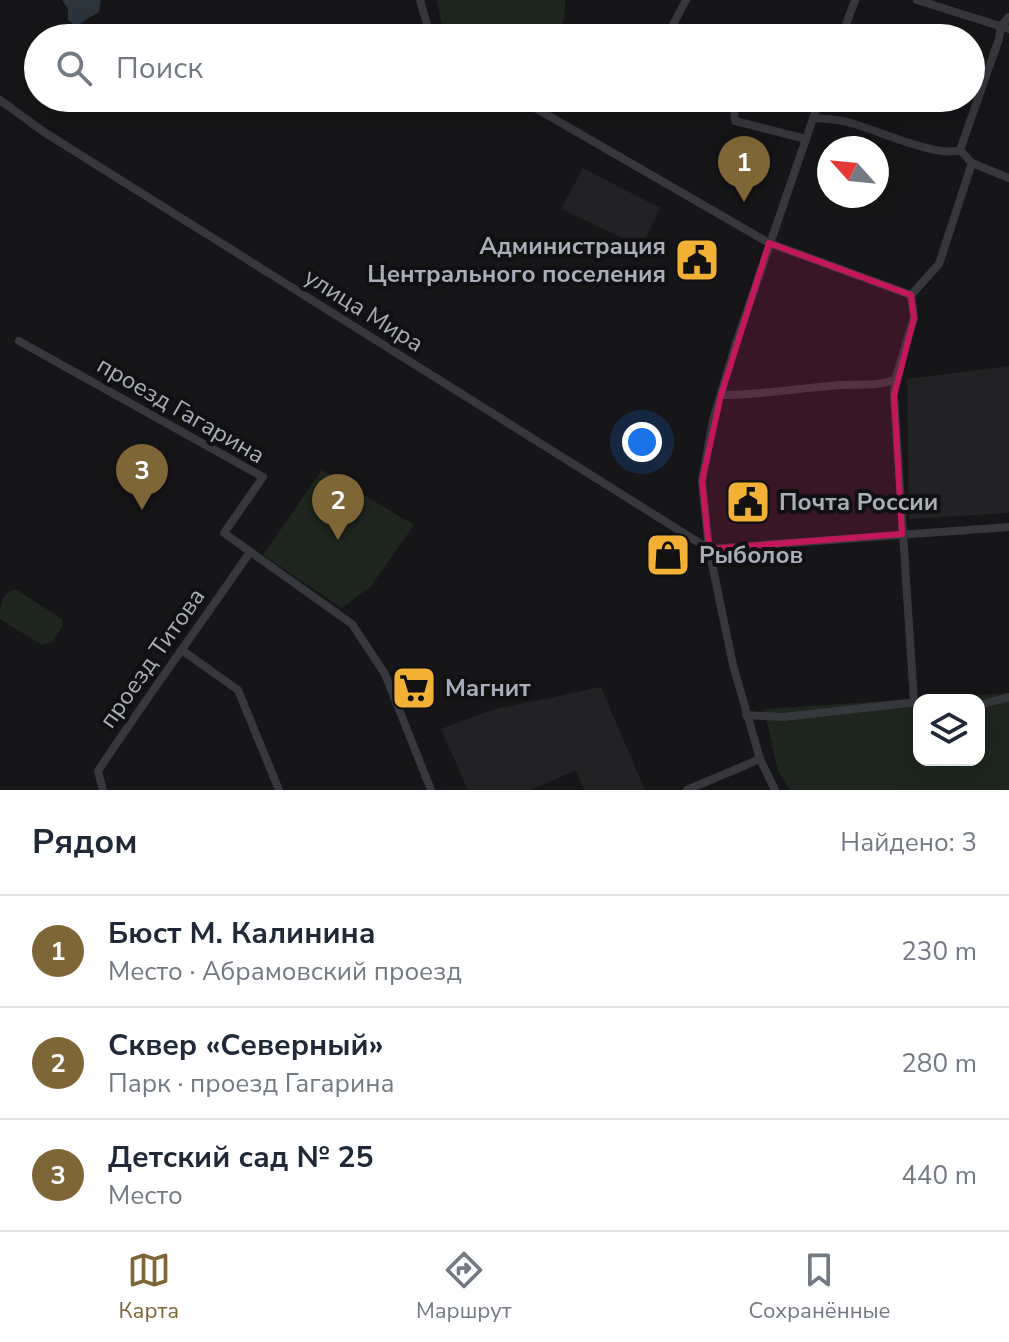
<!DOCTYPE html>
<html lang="ru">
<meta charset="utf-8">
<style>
:root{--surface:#fff;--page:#f2f2f3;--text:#1f2937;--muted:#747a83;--line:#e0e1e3;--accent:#7e6636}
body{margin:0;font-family:"Nunito Sans",sans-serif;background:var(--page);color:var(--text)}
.controls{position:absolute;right:24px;bottom:24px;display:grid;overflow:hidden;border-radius:16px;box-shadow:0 8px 32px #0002}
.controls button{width:72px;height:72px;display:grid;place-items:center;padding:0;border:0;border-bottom:2px solid var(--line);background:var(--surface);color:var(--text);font:40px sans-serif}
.compass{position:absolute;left:817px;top:136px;width:72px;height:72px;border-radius:50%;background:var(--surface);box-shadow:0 8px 32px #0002;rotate:297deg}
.you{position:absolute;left:642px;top:442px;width:28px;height:28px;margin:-20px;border:6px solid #fff;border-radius:50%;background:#1a73e8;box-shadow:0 0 0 12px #1a73e833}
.badge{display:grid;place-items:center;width:52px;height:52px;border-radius:50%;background:var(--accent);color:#fff;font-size:26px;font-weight:700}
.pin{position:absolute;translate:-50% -66px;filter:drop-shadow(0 2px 4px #0008)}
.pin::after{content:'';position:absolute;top:42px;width:28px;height:24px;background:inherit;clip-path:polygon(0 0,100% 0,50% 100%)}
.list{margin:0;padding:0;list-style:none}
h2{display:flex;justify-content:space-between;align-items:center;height:104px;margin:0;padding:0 32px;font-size:34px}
h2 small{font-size:26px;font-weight:400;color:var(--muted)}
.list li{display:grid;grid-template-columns:52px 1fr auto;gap:24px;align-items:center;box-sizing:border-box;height:112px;padding:0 32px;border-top:2px solid var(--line)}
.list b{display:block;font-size:30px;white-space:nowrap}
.list p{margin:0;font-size:26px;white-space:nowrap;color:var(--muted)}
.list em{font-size:26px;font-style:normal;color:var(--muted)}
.icon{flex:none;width:44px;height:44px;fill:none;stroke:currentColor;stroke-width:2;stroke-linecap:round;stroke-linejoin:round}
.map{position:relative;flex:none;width:1009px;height:790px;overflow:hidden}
.search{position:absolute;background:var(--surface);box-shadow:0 8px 32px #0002;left:24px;right:24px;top:24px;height:88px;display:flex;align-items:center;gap:20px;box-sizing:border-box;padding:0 28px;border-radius:44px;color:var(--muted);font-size:30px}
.sheet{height:440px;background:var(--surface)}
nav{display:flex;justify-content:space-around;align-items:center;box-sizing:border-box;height:112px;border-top:2px solid var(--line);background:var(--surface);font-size:22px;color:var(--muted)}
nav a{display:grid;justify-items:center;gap:4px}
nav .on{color:var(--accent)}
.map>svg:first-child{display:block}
</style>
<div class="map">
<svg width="1009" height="790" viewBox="0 0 1009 790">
<rect width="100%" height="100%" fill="#161618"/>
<g fill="#222225">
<polygon points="583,168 660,208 641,247 561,209"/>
<polygon points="1009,366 1009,513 909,519 907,379"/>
<polygon points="601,687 645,790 584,790 576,770 530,790 468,790 441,729 491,710"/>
</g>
<g fill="#1e261f" fill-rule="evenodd">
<path d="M437,0H565C565,17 564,25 553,38H449L442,27Z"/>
<polygon points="322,470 414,525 371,586 342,608 263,555"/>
<path d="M12,590H17L62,619L63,625L53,642L42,645L0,619C0,607 0,596 12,590Z"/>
<path d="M1009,693V790H790L778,771L764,709ZM919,700H979V760H919Z"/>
</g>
<polygon fill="#2c353c" points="62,0 101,0 99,12 76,26 68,20 68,9"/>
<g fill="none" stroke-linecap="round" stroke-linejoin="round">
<g stroke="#37383d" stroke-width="8">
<polyline points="420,0 431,38"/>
<polyline points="917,0 1009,29"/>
<polyline points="666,38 686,0"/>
<polyline points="841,38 855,0"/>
<polyline points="518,98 769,243 911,295"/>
<polyline points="733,98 735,121 806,139"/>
<polyline points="0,100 44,132 709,549 1009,527"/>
<path d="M813,118C826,119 839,119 851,123C877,130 937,158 960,150"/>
<polyline points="960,150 999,39 1001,26 1009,17"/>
<polyline points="960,150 972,163 1009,178"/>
<polyline points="19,341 263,477 224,533 352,624 385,674 431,790"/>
<path d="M721,395C761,395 800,388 840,385C859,384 877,386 895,380"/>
<polyline points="183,651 238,690 279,790"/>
<polyline points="934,700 959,698 966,700"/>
<polyline points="914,702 894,396 895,380 914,318 911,295 939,264 972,163"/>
<polyline points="979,705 1009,697"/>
<polyline points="746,715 784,717 916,702"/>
<path d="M103,790L98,771C147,697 200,625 250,552"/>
<polyline points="687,790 760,759"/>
<polyline points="775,790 760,759 733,665 709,549 702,481 713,420 736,343 820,98"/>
</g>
</g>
<path fill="#c2185b" fill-opacity="0.2" stroke="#c2185b" stroke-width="6" stroke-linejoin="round" d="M769,243L911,295L914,318L894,396L902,534L709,549L702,481L721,395Z"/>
<defs>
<g id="civic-square" transform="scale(2.3)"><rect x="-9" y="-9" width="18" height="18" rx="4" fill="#f2b134" stroke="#111113"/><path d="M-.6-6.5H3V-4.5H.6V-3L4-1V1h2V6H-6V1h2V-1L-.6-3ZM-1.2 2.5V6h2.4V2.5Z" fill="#111"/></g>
<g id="shop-square" transform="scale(2.3)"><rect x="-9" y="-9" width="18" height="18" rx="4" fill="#f2b134" stroke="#111113"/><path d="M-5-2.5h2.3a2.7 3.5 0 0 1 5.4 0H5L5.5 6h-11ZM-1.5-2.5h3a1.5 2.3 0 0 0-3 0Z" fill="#111"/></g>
<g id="supermarket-square" transform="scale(2.3)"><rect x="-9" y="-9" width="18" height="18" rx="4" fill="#f2b134" stroke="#111113"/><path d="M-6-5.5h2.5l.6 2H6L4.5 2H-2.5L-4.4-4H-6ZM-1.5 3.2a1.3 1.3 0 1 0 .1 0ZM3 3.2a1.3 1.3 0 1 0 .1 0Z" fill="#111"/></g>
</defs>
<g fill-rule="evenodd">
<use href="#civic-square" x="697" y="260"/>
<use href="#civic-square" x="748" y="502"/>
<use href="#shop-square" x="668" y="555"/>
<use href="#supermarket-square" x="414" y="688"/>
</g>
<g text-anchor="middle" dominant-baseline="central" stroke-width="8" stroke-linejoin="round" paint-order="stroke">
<g font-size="24" font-weight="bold" fill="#a8adb8" stroke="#111113" text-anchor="start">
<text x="666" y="246" text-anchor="end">Администрация<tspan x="666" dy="28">Центрального поселения</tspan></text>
<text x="779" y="502">Почта России</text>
<text x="699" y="555">Рыболов</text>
<text x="445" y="688">Магнит</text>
</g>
<g font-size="24" fill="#a8adb8" stroke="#111113">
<text transform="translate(364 310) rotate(32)">улица Мира</text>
<text transform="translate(181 410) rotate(30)">проезд Гагарина</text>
<text transform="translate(152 658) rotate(-55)">проезд Титова</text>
</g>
</g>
</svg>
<div class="controls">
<button><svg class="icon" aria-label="layers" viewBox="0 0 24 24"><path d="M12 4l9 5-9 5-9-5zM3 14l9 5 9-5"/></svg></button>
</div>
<svg class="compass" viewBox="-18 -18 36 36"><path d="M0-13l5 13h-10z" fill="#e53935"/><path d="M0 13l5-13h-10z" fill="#747a83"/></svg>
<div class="you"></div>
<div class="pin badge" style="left:744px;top:202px">1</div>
<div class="pin badge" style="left:338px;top:540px">2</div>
<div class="pin badge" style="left:142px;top:510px">3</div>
<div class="search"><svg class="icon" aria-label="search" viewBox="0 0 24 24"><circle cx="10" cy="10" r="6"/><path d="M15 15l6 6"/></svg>Поиск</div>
</div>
<section class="sheet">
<h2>Рядом<small>Найдено: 3</small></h2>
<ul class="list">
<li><span class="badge">1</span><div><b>Бюст М. Калинина</b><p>Место · Абрамовский проезд</p></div><em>230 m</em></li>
<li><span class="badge">2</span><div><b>Сквер «Северный»</b><p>Парк · проезд Гагарина</p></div><em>280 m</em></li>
<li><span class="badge">3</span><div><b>Детский сад № 25</b><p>Место</p></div><em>440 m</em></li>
</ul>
</section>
<nav>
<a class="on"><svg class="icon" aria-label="map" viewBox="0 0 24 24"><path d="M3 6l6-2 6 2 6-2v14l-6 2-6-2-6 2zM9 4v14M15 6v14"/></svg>Карта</a>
<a><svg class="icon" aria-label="directions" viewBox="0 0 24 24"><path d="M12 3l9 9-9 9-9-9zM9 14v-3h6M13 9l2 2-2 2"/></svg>Маршрут</a>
<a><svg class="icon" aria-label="saved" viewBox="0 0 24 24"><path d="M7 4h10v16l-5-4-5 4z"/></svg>Сохранённые</a>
</nav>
